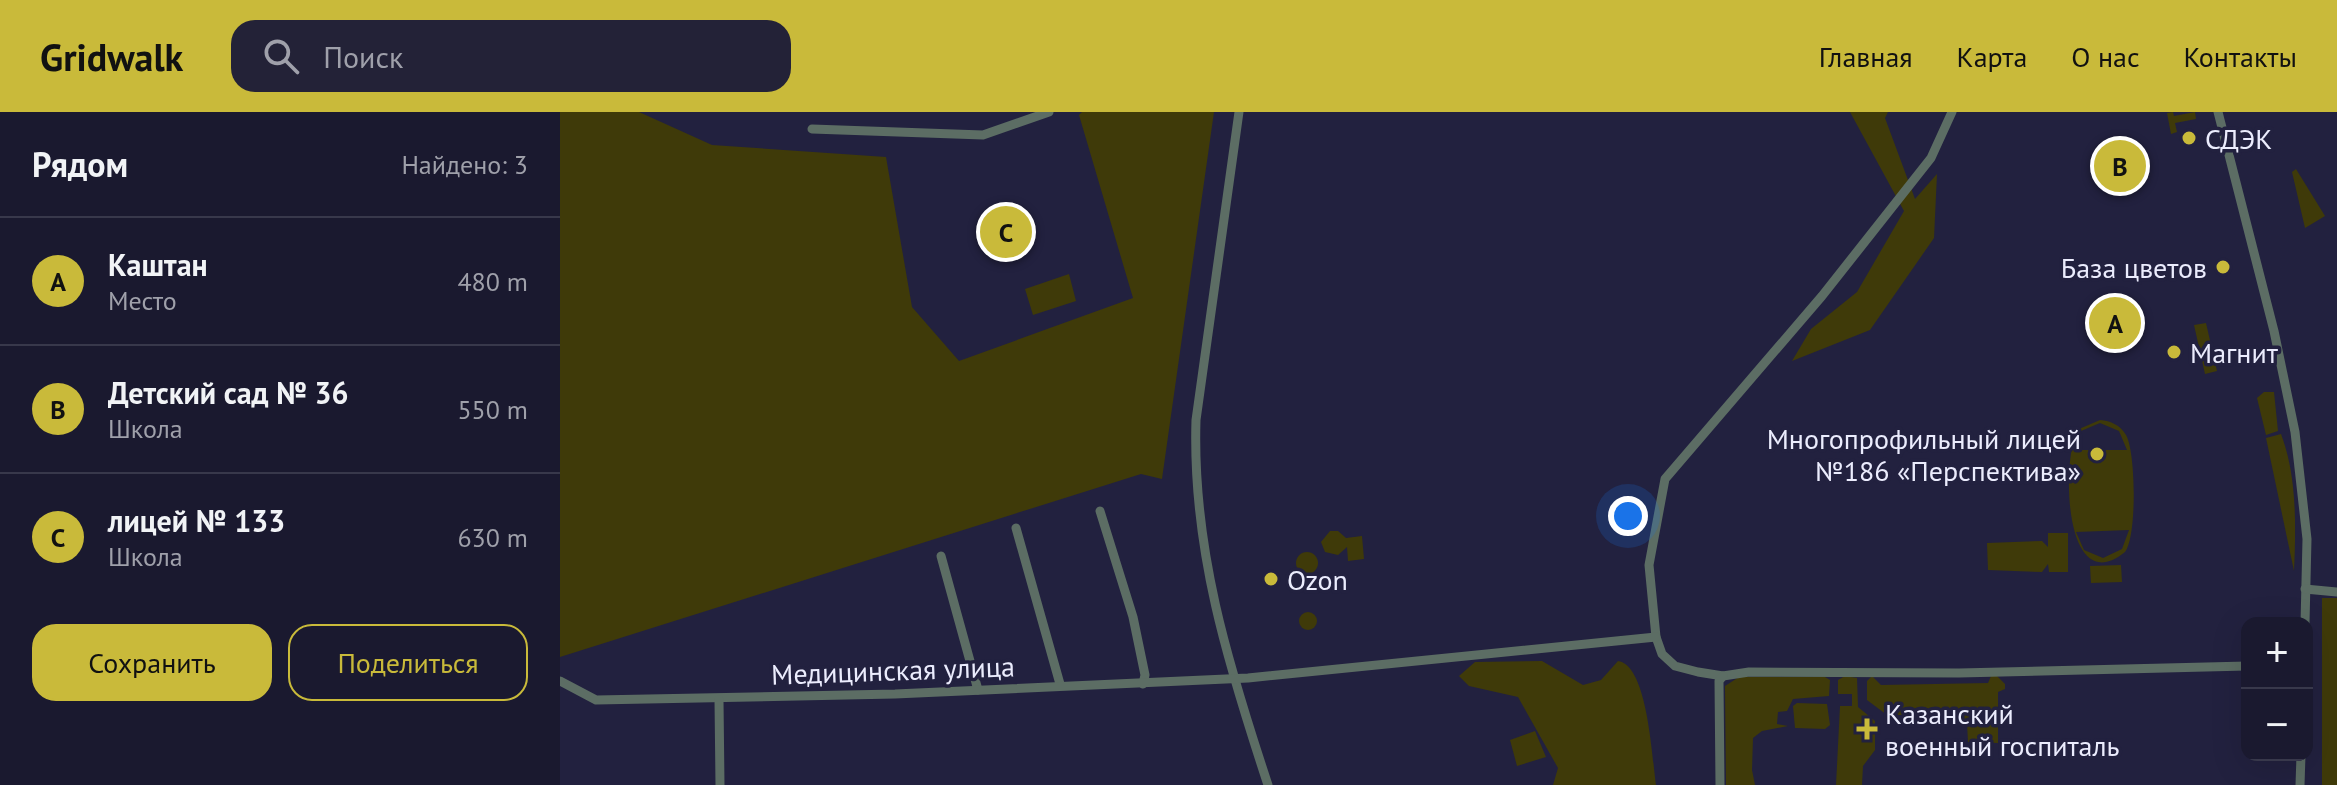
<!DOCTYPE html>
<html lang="ru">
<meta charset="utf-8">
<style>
:root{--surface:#1a192f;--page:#232237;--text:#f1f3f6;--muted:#9fa0aa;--line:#38384b;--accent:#c9ba3a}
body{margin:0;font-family:"PT Sans",sans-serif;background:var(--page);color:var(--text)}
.controls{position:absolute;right:24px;bottom:24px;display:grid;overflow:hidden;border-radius:16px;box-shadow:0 8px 32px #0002}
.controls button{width:72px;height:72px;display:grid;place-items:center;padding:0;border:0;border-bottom:2px solid var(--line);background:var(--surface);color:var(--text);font:40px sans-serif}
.you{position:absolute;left:1068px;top:404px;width:28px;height:28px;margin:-20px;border:6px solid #fff;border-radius:50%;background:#1a73e8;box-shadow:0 0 0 12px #1a73e833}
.badge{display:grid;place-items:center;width:52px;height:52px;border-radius:50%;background:var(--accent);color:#111;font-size:26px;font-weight:700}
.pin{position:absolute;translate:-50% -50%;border:4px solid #fff;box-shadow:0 2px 8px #0006}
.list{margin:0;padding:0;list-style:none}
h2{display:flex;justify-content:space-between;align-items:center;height:104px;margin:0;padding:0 32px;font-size:34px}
h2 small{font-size:26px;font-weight:400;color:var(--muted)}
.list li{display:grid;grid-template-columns:52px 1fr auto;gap:24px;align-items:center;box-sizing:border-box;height:128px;padding:0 32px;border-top:2px solid var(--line)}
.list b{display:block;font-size:30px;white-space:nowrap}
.list p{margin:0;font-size:26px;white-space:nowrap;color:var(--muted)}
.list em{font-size:26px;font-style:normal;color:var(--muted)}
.actions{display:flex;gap:16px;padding:24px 32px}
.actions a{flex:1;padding:18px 0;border:2px solid var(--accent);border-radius:24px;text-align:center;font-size:28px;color:var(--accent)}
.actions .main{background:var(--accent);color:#111}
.icon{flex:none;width:44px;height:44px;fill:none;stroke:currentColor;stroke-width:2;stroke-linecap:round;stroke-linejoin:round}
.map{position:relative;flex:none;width:1777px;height:673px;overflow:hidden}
header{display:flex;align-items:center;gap:48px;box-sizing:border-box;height:112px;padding:0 40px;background:var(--accent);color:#111}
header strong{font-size:38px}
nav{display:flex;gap:44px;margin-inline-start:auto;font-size:28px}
.search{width:560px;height:72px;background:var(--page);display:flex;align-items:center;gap:20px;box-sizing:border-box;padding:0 28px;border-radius:24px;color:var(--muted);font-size:30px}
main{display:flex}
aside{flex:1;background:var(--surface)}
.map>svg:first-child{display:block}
</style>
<header>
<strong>Gridwalk</strong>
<div class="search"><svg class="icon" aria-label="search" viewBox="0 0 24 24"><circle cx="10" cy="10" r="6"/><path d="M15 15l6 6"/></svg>Поиск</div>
<nav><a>Главная</a><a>Карта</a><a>О нас</a><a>Контакты</a></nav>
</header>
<main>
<aside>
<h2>Рядом<small>Найдено: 3</small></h2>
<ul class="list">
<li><span class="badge">A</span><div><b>Каштан</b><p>Место</p></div><em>480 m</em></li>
<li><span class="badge">B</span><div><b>Детский сад № 36</b><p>Школа</p></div><em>550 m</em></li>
<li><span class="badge">C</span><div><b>лицей № 133</b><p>Школа</p></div><em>630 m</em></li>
</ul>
<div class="actions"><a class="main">Сохранить</a><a>Поделиться</a></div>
</aside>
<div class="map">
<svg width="1777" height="673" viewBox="0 0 1777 673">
<rect width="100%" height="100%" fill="#22213f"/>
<g fill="#3f3a09" fill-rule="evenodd">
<polygon points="0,0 79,0 152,33 326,45 352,195 399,249 573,186 519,3 522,0 654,0 602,367 581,362 0,545"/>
<polygon points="1290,0 1328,0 1325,6 1355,87 1377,62 1374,126 1310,218 1232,249 1251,217 1297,180 1344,99"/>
<polygon points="1613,0 1614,4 1635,0 1636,7 1615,11 1617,20 1611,22 1607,1"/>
<polygon points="1736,57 1765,104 1745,116 1732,60"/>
<polygon points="509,162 516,189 473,203 465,177"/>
<polygon points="1646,211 1657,259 1645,262 1634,213"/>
<polygon points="1704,280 1714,280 1718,319 1706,323 1697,286"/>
<path d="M1540,308C1551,309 1560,313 1566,323C1576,340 1577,425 1565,440C1502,491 1501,339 1519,317ZM1540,311L1559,319L1567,338H1514L1521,319ZM1569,418L1562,437L1543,446L1524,438L1516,420Z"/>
<path d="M1721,322C1737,364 1736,415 1734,459L1706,326Z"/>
<polygon points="770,419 778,419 786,426 802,424 804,447 788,449 787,435 778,443 765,440 761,430"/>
<polygon points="1488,421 1508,421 1508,460 1489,460 1488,452 1482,460 1428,458 1427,431 1482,429 1488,435"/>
<circle cx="747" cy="451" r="11"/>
<polygon points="1561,453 1562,470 1531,471 1530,454"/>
<rect x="1762" y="486" width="15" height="187"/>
<circle cx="748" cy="509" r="9"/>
<path d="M982,549L1023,573L1041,568L1058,549C1088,553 1092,647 1096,673H993L998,656L958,585L909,574L899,564L915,550Z"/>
<polygon points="1436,563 1445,572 1445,577 1438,580 1438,631 1408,630 1407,611 1398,603 1327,603 1307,588 1307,569 1312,564 1321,573 1428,571 1431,564"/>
<polygon points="1285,564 1297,566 1298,595 1315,609 1315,638 1303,654 1302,673 1276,673 1280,594 1292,594 1292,582 1278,582 1278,568"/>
<polygon points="1179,565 1265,565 1270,568 1269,584 1233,587 1227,599 1218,600 1217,612 1228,614 1202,619 1193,626 1192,658 1195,673 1166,673 1165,574"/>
<polygon points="1237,591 1267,592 1270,613 1265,617 1235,616 1233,594"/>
<polygon points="975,619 986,645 957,654 950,628"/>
</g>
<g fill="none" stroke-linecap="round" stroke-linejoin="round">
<g stroke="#5c6d64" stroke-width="9">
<path d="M679,0L636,308C632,436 668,552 708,673"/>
<polyline points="1392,0 1371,46 1262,184 1105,367 1089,453 1096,525 1102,542 1115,554 1138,560 1163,564 1189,560 1399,561 1687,554"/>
<polyline points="1658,0 1714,219 1735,320 1747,427 1745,511"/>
<polyline points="252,17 423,23 489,0"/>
<polyline points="540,399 573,505 585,563 583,572"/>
<polyline points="456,416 500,572"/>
<polyline points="381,444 418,578"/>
<polyline points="1745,477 1777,480"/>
<polyline points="0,569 36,588 335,582 688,566 1096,525"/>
<polyline points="159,588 160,673"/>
<polyline points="1160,673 1159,569 1163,564"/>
<polyline points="1740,673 1741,643"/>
</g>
</g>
<g fill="#c9ba3a" stroke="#22213f" stroke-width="3">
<circle cx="1629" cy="26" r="8"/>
<circle cx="1663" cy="155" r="8"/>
<circle cx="1614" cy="240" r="8"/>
<circle cx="1537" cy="342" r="8"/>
<circle cx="711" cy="467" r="8"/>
<path d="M1303 605h8v8h8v8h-8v8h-8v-8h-8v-8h8z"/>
</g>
<g text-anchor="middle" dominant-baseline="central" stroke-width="7" stroke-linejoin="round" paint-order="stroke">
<g font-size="28" fill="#ebecfd" stroke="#22213f" text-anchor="start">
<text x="1645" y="26">СДЭК</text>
<text x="1647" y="155" text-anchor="end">База цветов</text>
<text x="1630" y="240">Магнит</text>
<text x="1521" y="326" text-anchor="end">Многопрофильный лицей<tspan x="1521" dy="32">№186 «Перспектива»</tspan></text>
<text x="727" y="467">Ozon</text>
<text x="1325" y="601">Казанский<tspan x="1325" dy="32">военный госпиталь</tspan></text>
</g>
<g font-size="28" fill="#ebecfd" stroke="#22213f">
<text transform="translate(333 558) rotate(-2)">Медицинская улица</text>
</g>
</g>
</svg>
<div class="controls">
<button>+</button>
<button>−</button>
</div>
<div class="you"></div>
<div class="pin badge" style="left:1555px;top:211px">A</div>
<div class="pin badge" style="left:1560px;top:54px">B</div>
<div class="pin badge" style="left:446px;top:120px">C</div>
</div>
</main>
